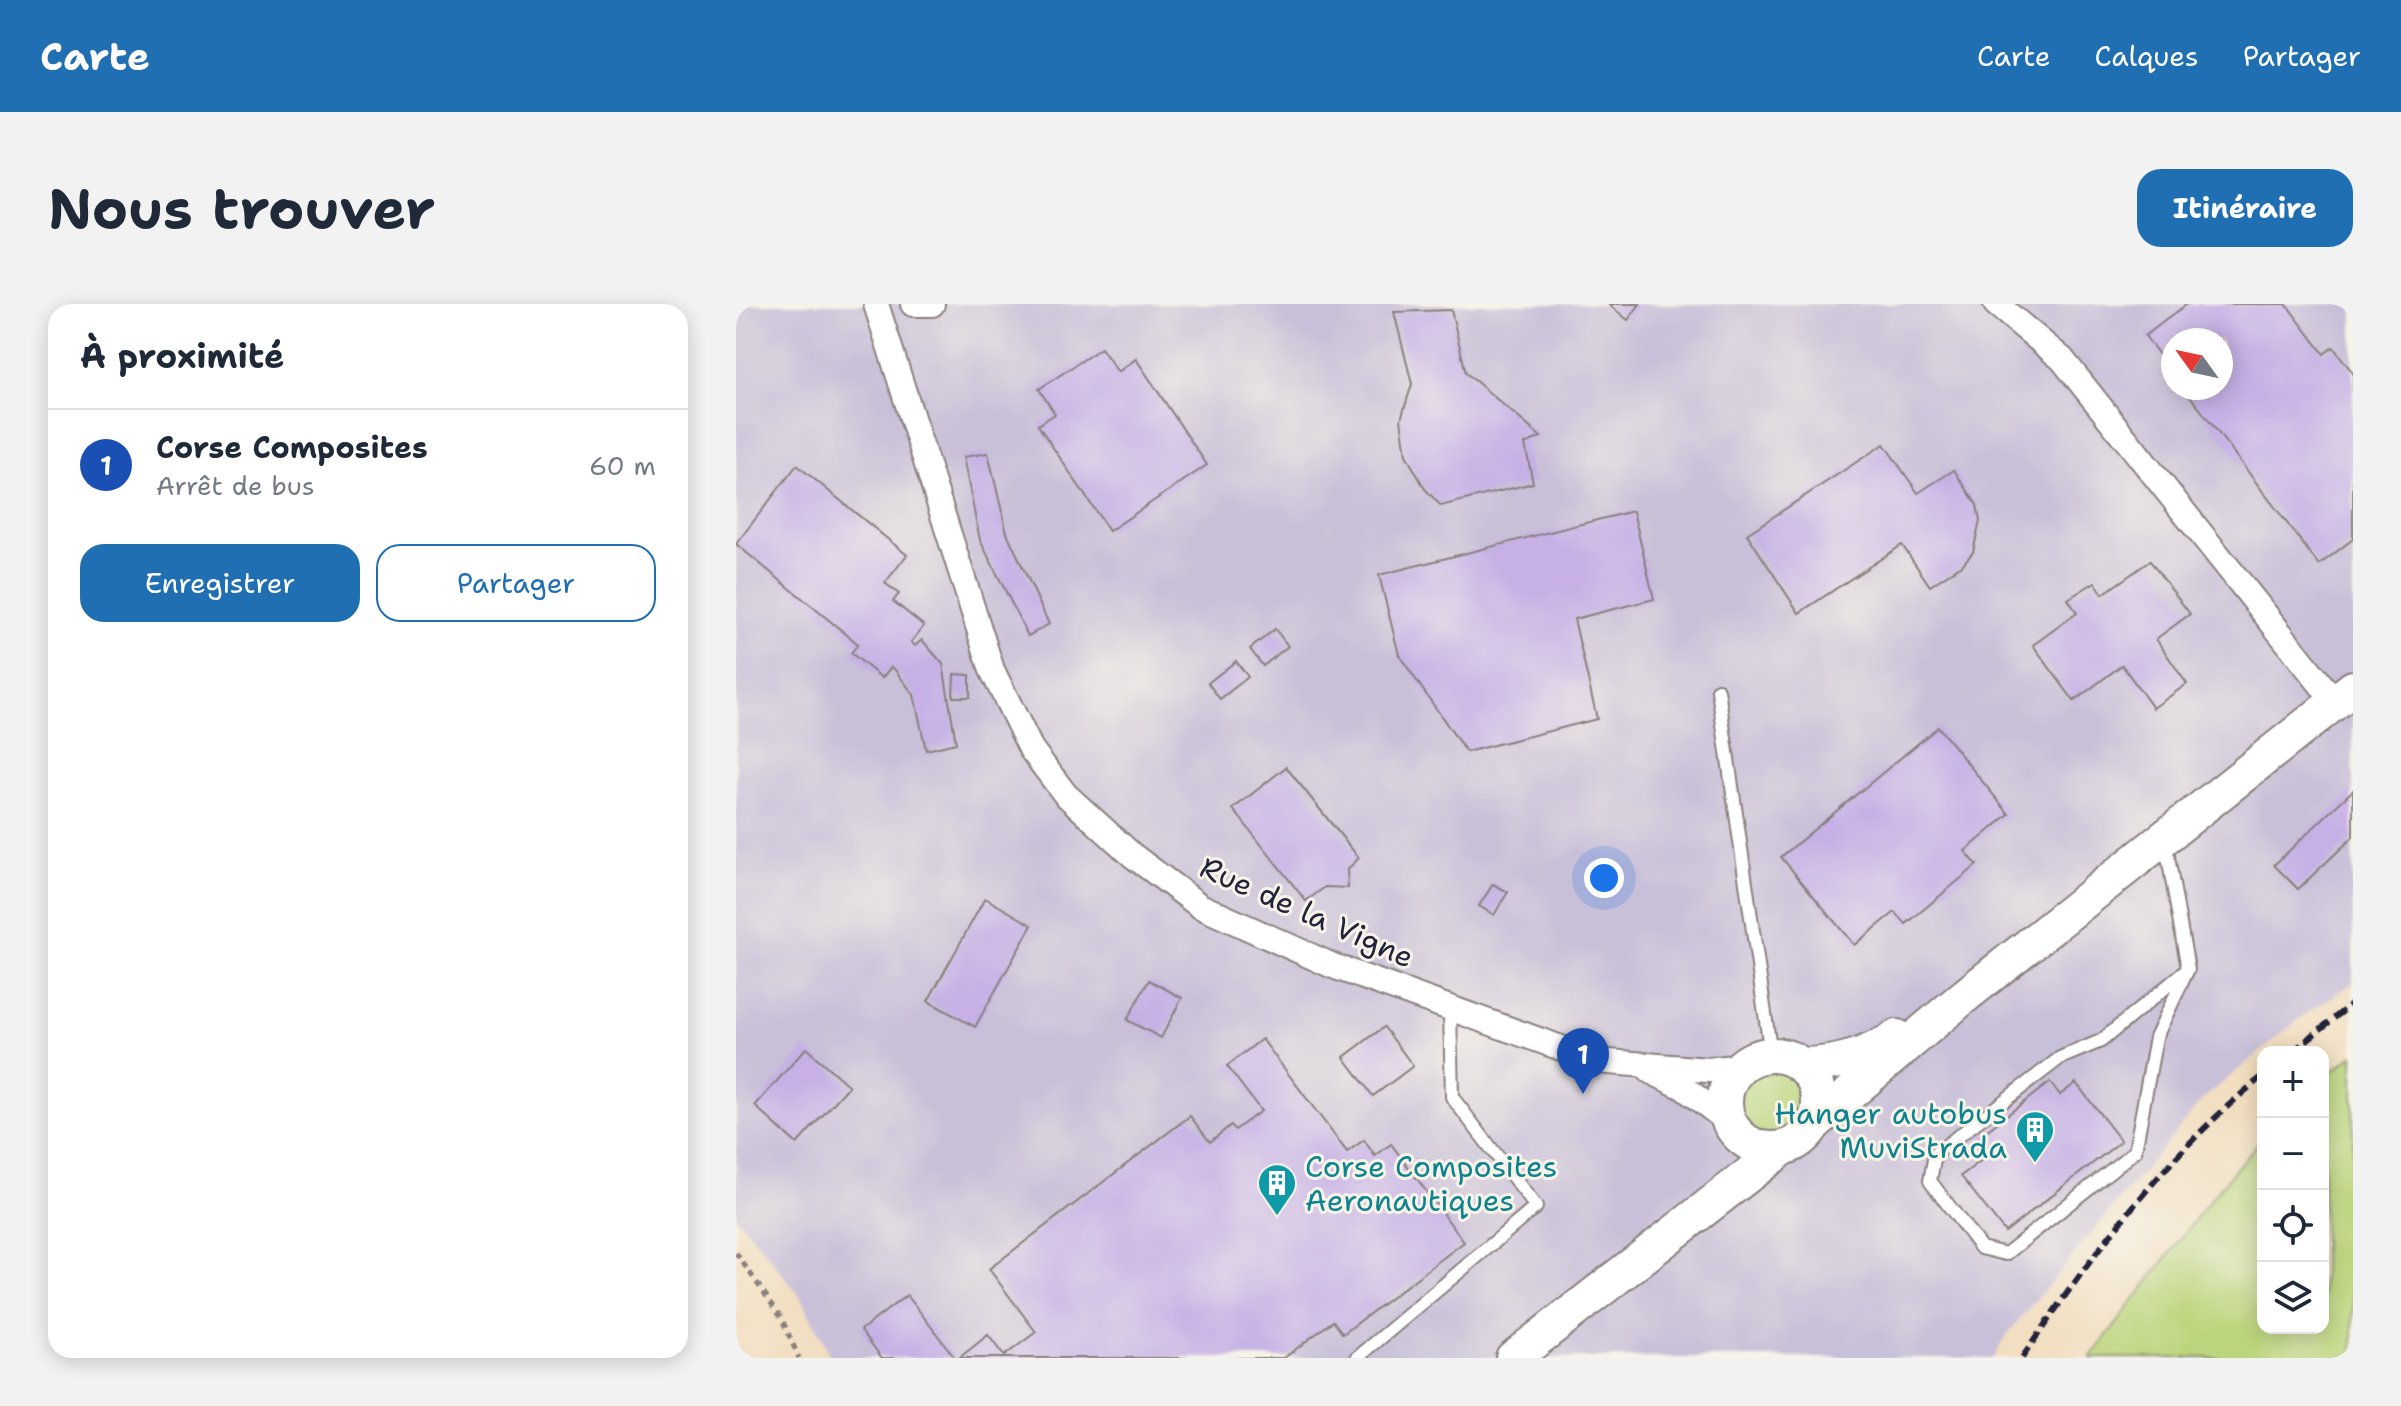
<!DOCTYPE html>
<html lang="fr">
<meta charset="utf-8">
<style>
:root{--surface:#fff;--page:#f2f2f3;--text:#1f2937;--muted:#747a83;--line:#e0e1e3;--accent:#1f6fb2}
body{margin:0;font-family:"Shantell Sans",sans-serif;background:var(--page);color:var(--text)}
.controls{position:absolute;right:24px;bottom:24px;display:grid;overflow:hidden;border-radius:16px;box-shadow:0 4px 20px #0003}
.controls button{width:72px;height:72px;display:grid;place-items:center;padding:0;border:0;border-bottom:2px solid var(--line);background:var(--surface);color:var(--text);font:40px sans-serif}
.compass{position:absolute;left:1425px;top:24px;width:72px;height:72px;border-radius:50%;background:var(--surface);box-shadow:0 4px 20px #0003;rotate:303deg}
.you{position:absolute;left:868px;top:574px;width:28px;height:28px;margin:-20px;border:6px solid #fff;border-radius:50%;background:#1a73e8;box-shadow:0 0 0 12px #1a73e833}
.badge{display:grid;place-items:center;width:52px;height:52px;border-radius:50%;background:var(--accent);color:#fff;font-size:26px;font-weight:700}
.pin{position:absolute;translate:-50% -66px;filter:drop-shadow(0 2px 4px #0008)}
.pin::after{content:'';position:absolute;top:42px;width:28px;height:24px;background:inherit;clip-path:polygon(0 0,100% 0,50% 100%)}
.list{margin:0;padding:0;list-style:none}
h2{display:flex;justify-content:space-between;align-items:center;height:104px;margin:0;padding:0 32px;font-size:34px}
h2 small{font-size:26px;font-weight:400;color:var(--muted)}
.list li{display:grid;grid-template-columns:52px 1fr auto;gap:24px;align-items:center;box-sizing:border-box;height:112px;padding:0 32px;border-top:2px solid var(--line)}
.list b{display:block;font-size:30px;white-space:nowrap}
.list p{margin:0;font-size:26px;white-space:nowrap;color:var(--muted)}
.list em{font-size:26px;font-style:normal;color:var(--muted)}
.actions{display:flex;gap:16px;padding:24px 32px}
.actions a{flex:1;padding:18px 0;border:2px solid var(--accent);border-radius:24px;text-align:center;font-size:28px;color:var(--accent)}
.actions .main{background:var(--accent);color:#fff}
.icon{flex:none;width:44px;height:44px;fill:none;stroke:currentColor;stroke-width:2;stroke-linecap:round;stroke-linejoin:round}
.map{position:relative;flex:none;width:1617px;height:1054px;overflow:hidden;border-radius:24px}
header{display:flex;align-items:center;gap:48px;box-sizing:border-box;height:112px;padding:0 40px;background:var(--accent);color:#fff}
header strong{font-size:38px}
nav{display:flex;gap:44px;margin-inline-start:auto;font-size:28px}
.intro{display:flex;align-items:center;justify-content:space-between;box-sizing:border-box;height:192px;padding:0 48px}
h1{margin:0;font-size:56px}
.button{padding:20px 36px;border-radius:24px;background:var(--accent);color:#fff;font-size:28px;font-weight:700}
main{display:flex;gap:48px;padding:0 48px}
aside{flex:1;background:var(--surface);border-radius:24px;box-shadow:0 4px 20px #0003}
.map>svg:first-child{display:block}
</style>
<header>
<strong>Carte</strong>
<nav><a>Carte</a><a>Calques</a><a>Partager</a></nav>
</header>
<div class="intro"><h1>Nous trouver</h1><a class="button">Itinéraire</a></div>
<main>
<aside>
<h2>À proximité<small></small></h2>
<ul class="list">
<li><span class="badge" style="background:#1a4fb4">1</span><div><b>Corse Composites</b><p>Arrêt de bus</p></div><em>60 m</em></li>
</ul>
<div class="actions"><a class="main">Enregistrer</a><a>Partager</a></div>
</aside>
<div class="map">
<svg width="1617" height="1054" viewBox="0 0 1617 1054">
<rect width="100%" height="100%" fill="#f7f3e8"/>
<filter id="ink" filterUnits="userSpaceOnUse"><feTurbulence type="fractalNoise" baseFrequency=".0125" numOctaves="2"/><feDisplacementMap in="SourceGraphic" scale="16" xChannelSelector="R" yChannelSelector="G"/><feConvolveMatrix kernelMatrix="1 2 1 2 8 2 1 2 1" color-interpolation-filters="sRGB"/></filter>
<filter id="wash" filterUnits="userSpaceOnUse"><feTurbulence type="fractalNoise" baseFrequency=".006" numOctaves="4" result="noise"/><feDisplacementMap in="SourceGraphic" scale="32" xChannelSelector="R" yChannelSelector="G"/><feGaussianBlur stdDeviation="1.8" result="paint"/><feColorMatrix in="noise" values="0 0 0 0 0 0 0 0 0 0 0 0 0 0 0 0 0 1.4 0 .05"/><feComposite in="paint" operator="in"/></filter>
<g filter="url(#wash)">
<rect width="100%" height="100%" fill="#f2dec0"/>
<path fill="#c8bfd8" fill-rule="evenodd" d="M0,0H1617V679L1571,709L1467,795L1270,1032L1257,1054H95L64,992L0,912ZM1437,36H1485V84H1437Z"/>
<g fill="#bbd57b" stroke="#6e7c5b" stroke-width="2">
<polygon points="1617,751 1617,1054 1355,1054 1481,887 1527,833 1527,1024 1587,1024 1587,775"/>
<circle cx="1033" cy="800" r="38"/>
</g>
<g id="blocks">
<g fill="#c6b0e6">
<polygon points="872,0 904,0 892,16"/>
<polygon points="1451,0 1550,0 1588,50 1597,43 1617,69 1617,235 1583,261 1448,84 1485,84 1485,36 1437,36 1437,69 1409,32"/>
<polygon points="715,6 730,69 805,133 789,140 797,179 705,202 689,185 670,151 665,115 676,80 658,8"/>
<polygon points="365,44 382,68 400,55 471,161 373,227 302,121 319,110 303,85"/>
<polygon points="1148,140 1182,189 1218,166 1241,201 1244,217 1237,248 1227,260 1194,282 1166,241 1063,309 1011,230"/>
<polygon points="252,149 271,229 313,320 292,332 244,236 227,153"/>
<polygon points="61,161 171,251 149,279 163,290 157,297 188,322 175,338 179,342 186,336 207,360 220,439 190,446 178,391 159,366 155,363 146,374 115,349 122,340 0,240"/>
<polygon points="897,207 918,295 838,315 861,415 730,448 663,351 643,271"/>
<polygon points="1414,257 1454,310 1420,335 1451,380 1417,404 1386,361 1338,397 1297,341 1341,309 1332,295 1359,278 1367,290"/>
<polygon points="539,325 552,342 527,362 514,345"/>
<polygon points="500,357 512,373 484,395 472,379"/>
<polygon points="218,370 234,371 234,393 217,393"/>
<polygon points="1202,423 1273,510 1229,547 1241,561 1170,620 1159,608 1118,641 1045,553"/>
<polygon points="550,463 623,554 611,566 612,584 589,583 570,597 497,505"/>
<polygon points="1617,486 1617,533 1562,585 1538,561"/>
<polygon points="757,580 772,588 758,611 743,602"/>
<polygon points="249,594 296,621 239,723 192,697"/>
<polygon points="413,676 446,694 425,734 391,716"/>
<polygon points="648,723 677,762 637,792 608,753"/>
<polygon points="526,735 611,848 628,836 639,852 655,840 728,938 607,1030 597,1017 548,1054 223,1054 252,1031 268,1052 300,1028 253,965 454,812 474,838 495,821 499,826 525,807 491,762"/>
<polygon points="70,744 113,782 61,840 19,802"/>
<polygon points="1314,778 1324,791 1340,779 1385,837 1269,928 1225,872 1256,848 1244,832"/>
<polygon points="171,991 219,1054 146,1054 125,1026"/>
</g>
</g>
</g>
<g filter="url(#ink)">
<use href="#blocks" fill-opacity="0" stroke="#8a807e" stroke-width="2"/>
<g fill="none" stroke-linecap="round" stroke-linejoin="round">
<g stroke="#8a807e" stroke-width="16">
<g id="lane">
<polyline points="982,386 1035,751"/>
<polyline points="1429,536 1452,665 1420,733 1399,847 1270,950 1245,944 1194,877 1199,850 1324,754 1365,737 1452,665"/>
<polyline points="621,1054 800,903 716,793 714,705"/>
</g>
</g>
<g stroke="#8a807e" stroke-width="28">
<g id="street">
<polyline points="140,0 256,366 295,445 329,490 396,551 464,602 597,662 861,757 972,766 1006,762"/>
<polyline points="177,0 196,0"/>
<polyline points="1260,0 1326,55 1599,398"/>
<polyline points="914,767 947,783 993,818"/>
</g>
</g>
<g stroke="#8a807e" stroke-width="38">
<g id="secondary">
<circle cx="1036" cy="798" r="47"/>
<path d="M1064,761C1101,761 1130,752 1161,733"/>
<polyline points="1079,819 1230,691 1617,384"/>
<polyline points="777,1054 1047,844"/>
</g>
</g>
<polyline stroke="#8a807e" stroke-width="5" stroke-dasharray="6 6" stroke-linecap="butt" points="0,949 45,1013 63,1054"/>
<use href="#lane" stroke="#fff" stroke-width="12"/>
<use href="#street" stroke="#fff" stroke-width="24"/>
<use href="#secondary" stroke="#fff" stroke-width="34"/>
<g stroke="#22223b" stroke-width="6" stroke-dasharray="12 6" stroke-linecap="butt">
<polyline points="1556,748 1617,699"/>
<path d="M1286,1054C1355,952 1430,850 1527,772"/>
</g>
</g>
</g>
<defs>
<g id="building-pin" transform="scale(2)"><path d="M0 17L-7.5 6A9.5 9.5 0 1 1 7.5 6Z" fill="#0f9aa8" stroke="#f7f3e8"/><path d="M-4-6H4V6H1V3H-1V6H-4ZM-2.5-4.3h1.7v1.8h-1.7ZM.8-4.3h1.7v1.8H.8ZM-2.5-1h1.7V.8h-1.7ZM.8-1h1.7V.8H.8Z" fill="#fff"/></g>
</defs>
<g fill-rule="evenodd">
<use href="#building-pin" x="1299" y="826"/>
<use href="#building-pin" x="541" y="879"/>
</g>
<g text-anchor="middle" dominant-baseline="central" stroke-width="6" stroke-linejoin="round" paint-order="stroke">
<g font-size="30" fill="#22223b" stroke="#f7f3e8">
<text transform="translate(571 608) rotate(24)">Rue de la Vigne</text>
</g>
<g font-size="30" fill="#0d838f" stroke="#f7f3e8" text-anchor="end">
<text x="1271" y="809">Hanger autobus<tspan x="1271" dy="34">MuviStrada</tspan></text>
<text x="569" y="862" text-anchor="start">Corse Composites<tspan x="569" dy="34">Aeronautiques</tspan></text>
</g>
</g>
</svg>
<div class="controls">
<button>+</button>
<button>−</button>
<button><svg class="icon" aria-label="locate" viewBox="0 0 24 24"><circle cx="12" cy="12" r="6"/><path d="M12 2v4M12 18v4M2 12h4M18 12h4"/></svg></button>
<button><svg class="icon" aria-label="layers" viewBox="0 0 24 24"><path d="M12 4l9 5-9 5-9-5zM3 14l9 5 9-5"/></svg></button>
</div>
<svg class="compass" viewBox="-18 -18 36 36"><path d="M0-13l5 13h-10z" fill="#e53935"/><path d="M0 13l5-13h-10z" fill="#747a83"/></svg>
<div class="you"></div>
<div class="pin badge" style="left:847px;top:790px;background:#1a4fb4">1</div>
</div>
</main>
